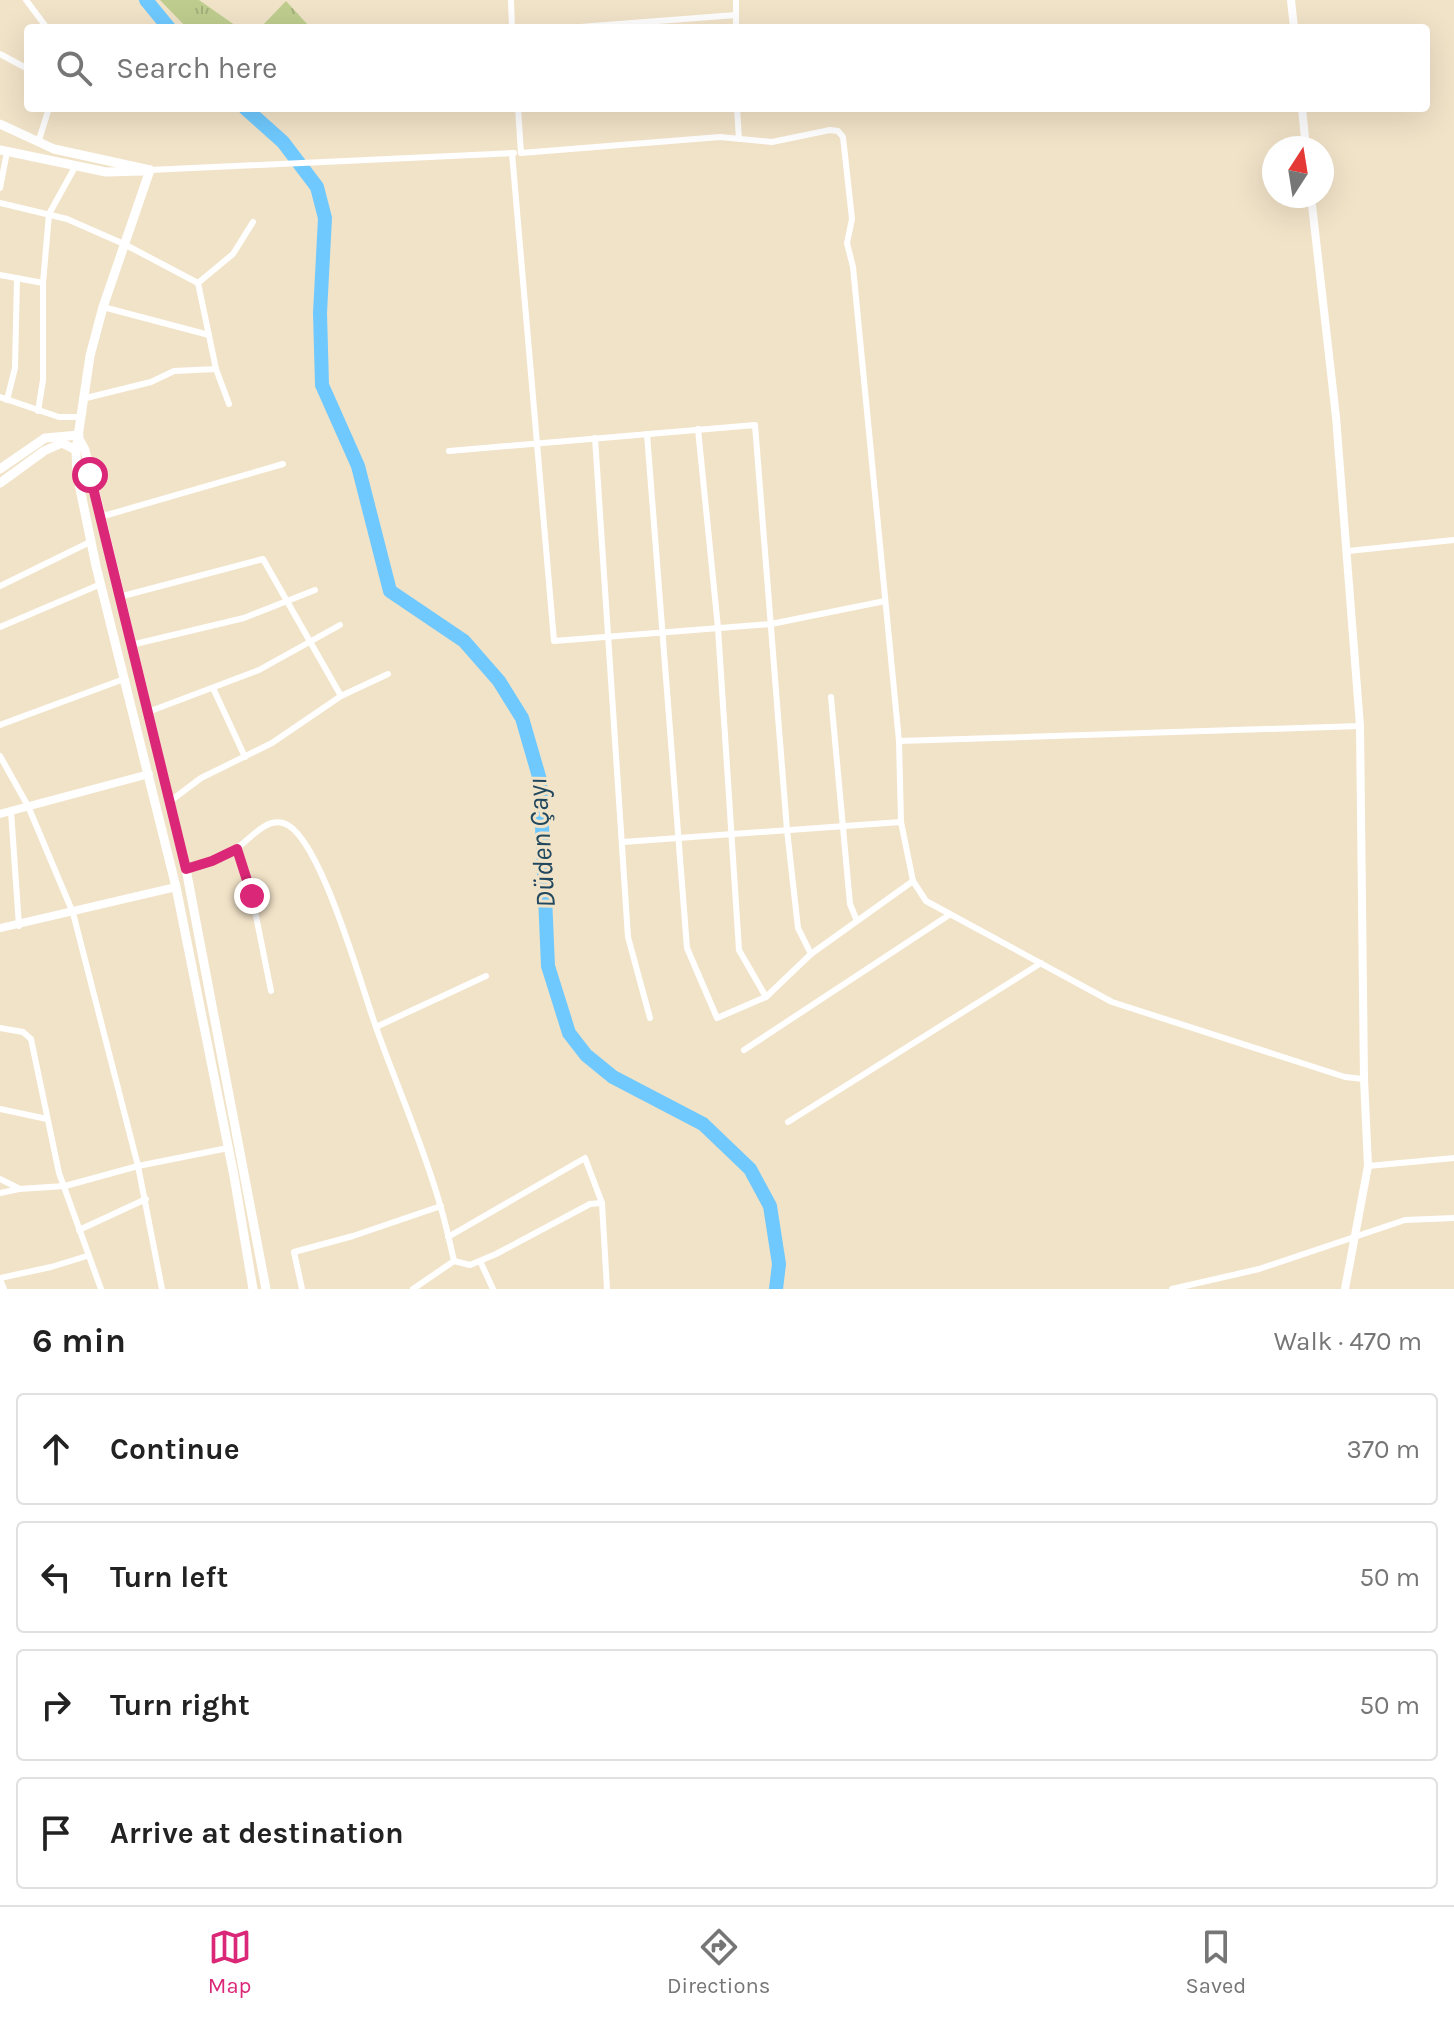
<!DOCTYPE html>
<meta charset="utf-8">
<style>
:root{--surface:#fff;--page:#f2f2f2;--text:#222;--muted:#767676;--line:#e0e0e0;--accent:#db2777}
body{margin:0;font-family:Karla,sans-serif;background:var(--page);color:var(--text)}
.compass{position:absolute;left:1262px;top:136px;width:72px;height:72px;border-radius:50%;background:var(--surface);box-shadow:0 8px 32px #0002;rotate:12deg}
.stop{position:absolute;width:24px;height:24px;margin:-18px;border:6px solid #db2777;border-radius:50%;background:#fff}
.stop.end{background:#db2777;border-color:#fff;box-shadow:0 2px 8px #0008}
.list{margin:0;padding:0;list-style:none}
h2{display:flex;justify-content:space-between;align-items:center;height:104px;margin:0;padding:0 32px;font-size:34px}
h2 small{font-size:26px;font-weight:400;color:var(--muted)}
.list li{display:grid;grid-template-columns:52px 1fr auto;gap:24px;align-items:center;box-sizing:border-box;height:112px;margin:0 16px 16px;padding:0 16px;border:2px solid var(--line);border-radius:8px}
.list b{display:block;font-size:30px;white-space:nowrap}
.list em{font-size:26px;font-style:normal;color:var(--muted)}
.icon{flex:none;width:44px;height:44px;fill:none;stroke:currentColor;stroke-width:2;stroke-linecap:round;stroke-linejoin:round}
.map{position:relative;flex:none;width:1454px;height:1289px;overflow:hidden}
.search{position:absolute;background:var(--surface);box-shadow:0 8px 32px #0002;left:24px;right:24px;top:24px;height:88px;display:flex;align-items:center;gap:20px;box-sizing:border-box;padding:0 28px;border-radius:8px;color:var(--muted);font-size:30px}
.sheet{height:616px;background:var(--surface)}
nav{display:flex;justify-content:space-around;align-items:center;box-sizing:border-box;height:112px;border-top:2px solid var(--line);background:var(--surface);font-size:22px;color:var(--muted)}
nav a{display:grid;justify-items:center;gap:4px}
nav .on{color:var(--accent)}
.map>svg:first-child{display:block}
</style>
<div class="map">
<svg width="1454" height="1289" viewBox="0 0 1454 1289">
<defs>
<pattern id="grass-tufts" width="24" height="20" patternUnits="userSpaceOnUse" patternTransform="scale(2)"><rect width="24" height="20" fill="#becd8e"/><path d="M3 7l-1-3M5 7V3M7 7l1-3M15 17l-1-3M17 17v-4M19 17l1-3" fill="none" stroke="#a3b07a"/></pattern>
</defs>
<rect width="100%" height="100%" fill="#f1e3c8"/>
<g fill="url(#grass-tufts)">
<polygon points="160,0 199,0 239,28 187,28"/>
<polygon points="286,1 308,25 307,28 260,28"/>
</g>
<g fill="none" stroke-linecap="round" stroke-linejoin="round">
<g stroke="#6fc9fe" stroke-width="14">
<polyline points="146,0 169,28"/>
<polyline points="245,108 283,142 317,187 325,218 320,313 322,385 358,466 390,591 464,641 499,681 522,718 540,780 548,966 569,1033 586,1055 613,1077 703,1124 750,1169 770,1206 779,1264 776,1289"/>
</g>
<g stroke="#fff" stroke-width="6">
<polyline points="26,0 47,28"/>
<polyline points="511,0 512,28"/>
<polyline points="736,0 736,28"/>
<polyline points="567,28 736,15"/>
<polyline points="0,54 28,69"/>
<polyline points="518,108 521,153 720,137 772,142 830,130 838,131 843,137 852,219 847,243 853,267 899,741 901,822 913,881 926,901 1112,1002 1345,1077 1364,1079"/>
<polyline points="737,108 739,139"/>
<polyline points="38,143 49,108"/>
<polyline points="512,153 554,641 771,624 885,601"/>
<polyline points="150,170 514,153"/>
<polyline points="0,188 7,152"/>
<polyline points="0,203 67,219 124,244 198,283 233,254 253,222"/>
<polyline points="0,275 43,283"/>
<polyline points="198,283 216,369 229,404"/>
<polyline points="103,307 209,335"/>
<polyline points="0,397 59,417 80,417"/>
<polyline points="82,399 151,382 174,371 216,369"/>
<polyline points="7,400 15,368 17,278"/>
<polyline points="38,411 43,380 43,283 49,214 75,167"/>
<polyline points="698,429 718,628 739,950 766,997"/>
<polyline points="647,434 687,948 717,1018 766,997 811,954 913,881"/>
<polyline points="595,438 628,937 650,1018"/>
<polyline points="449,451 755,425 787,830 798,928 811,954"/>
<polyline points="100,517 283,464"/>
<polyline points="1348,551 1454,540"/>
<polyline points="0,586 92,541"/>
<polyline points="119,597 263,559 341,696"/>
<polyline points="0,627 101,584"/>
<polyline points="131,645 244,618 315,590"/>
<polyline points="213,688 245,757"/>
<polyline points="831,697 850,904 857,921"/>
<polyline points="148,712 259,670 340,625"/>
<polyline points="0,725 124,679"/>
<polyline points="899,741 1360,726"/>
<polyline points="0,756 28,806 73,913 138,1166 162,1289"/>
<polyline points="169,802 201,778 272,743 341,696 388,674"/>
<polyline points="11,811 19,926"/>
<polyline points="623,842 901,822"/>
<polyline points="237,849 252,896 271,991"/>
<path d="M186,869C202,864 217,859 232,851C248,843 263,818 283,823C320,832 363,993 377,1030C398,1089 424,1147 441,1208C446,1225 450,1243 454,1261L413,1289"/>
<polyline points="376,1027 486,976"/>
<polyline points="0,1028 23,1032 31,1039 59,1173 101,1289"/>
<polyline points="744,1050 949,915"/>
<polyline points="0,1109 47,1119"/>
<polyline points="788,1122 1041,963"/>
<polyline points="1368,1166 1454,1158"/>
<polyline points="0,1179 18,1188"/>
<polyline points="0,1193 19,1189 65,1186 138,1166 228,1148"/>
<polyline points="79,1230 146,1199"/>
<polyline points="448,1237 585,1158 602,1203 607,1289"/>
<polyline points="454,1261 470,1265 496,1254 590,1204 602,1203"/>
<polyline points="480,1261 493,1289"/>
<polyline points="0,1278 51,1267 87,1256"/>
<polyline points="302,1289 294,1252 353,1236 441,1206"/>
<polyline points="1172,1289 1259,1269 1405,1220 1454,1218"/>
</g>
<g stroke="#fff" stroke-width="8">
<polyline points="1291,0 1294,28"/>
<polyline points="1302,108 1306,148"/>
<polyline points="1311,196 1336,417 1360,726 1364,1079 1368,1166 1345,1289"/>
<polyline points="0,814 149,774"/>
<polyline points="0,928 176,887"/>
<polyline points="0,1282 3,1289"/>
</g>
<g stroke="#fff" stroke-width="9">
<polyline points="0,124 54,149 150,170"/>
<polyline points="0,150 106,172 143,171"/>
<polyline points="150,170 103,307 90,356 76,450 77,474 96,566 176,887 234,1176 253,1289"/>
<polyline points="79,439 85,450 186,869 266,1289"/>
<polyline points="0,469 45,438 79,435"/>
<polyline points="0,483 44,451 62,443 76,450"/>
</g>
</g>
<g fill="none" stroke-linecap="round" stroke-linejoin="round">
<polyline stroke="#db2777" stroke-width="10" points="90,475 186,869 212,861 237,849 252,896"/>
</g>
<g text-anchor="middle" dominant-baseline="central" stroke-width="6" stroke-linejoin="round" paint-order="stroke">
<g font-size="28" font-style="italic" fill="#21485e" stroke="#f1e3c8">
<text transform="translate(541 843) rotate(-94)">Düden Çayı</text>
</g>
</g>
</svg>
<svg class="compass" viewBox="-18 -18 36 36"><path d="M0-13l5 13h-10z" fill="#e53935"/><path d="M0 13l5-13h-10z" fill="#767676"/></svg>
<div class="stop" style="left:90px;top:475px"></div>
<div class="stop end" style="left:252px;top:896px"></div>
<div class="search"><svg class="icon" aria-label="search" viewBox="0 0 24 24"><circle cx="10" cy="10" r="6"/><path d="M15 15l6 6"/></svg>Search here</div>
</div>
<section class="sheet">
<h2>6 min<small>Walk · 470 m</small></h2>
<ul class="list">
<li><svg class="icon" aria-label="ahead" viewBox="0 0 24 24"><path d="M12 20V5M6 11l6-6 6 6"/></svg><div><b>Continue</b></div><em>370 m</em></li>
<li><svg class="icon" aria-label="left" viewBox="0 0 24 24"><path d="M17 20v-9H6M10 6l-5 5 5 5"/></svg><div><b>Turn left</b></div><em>50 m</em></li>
<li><svg class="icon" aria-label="right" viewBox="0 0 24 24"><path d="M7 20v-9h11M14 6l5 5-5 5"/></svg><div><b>Turn right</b></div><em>50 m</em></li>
<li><svg class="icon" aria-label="arrive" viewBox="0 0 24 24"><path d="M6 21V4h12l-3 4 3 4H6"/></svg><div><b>Arrive at destination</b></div></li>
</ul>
</section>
<nav>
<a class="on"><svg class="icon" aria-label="map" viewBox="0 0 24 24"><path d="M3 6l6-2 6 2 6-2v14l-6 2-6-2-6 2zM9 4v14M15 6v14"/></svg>Map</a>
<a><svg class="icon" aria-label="directions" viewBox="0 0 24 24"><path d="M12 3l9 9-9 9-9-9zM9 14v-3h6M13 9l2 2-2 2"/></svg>Directions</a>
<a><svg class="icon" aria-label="saved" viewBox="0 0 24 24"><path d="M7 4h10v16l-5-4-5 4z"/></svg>Saved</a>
</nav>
